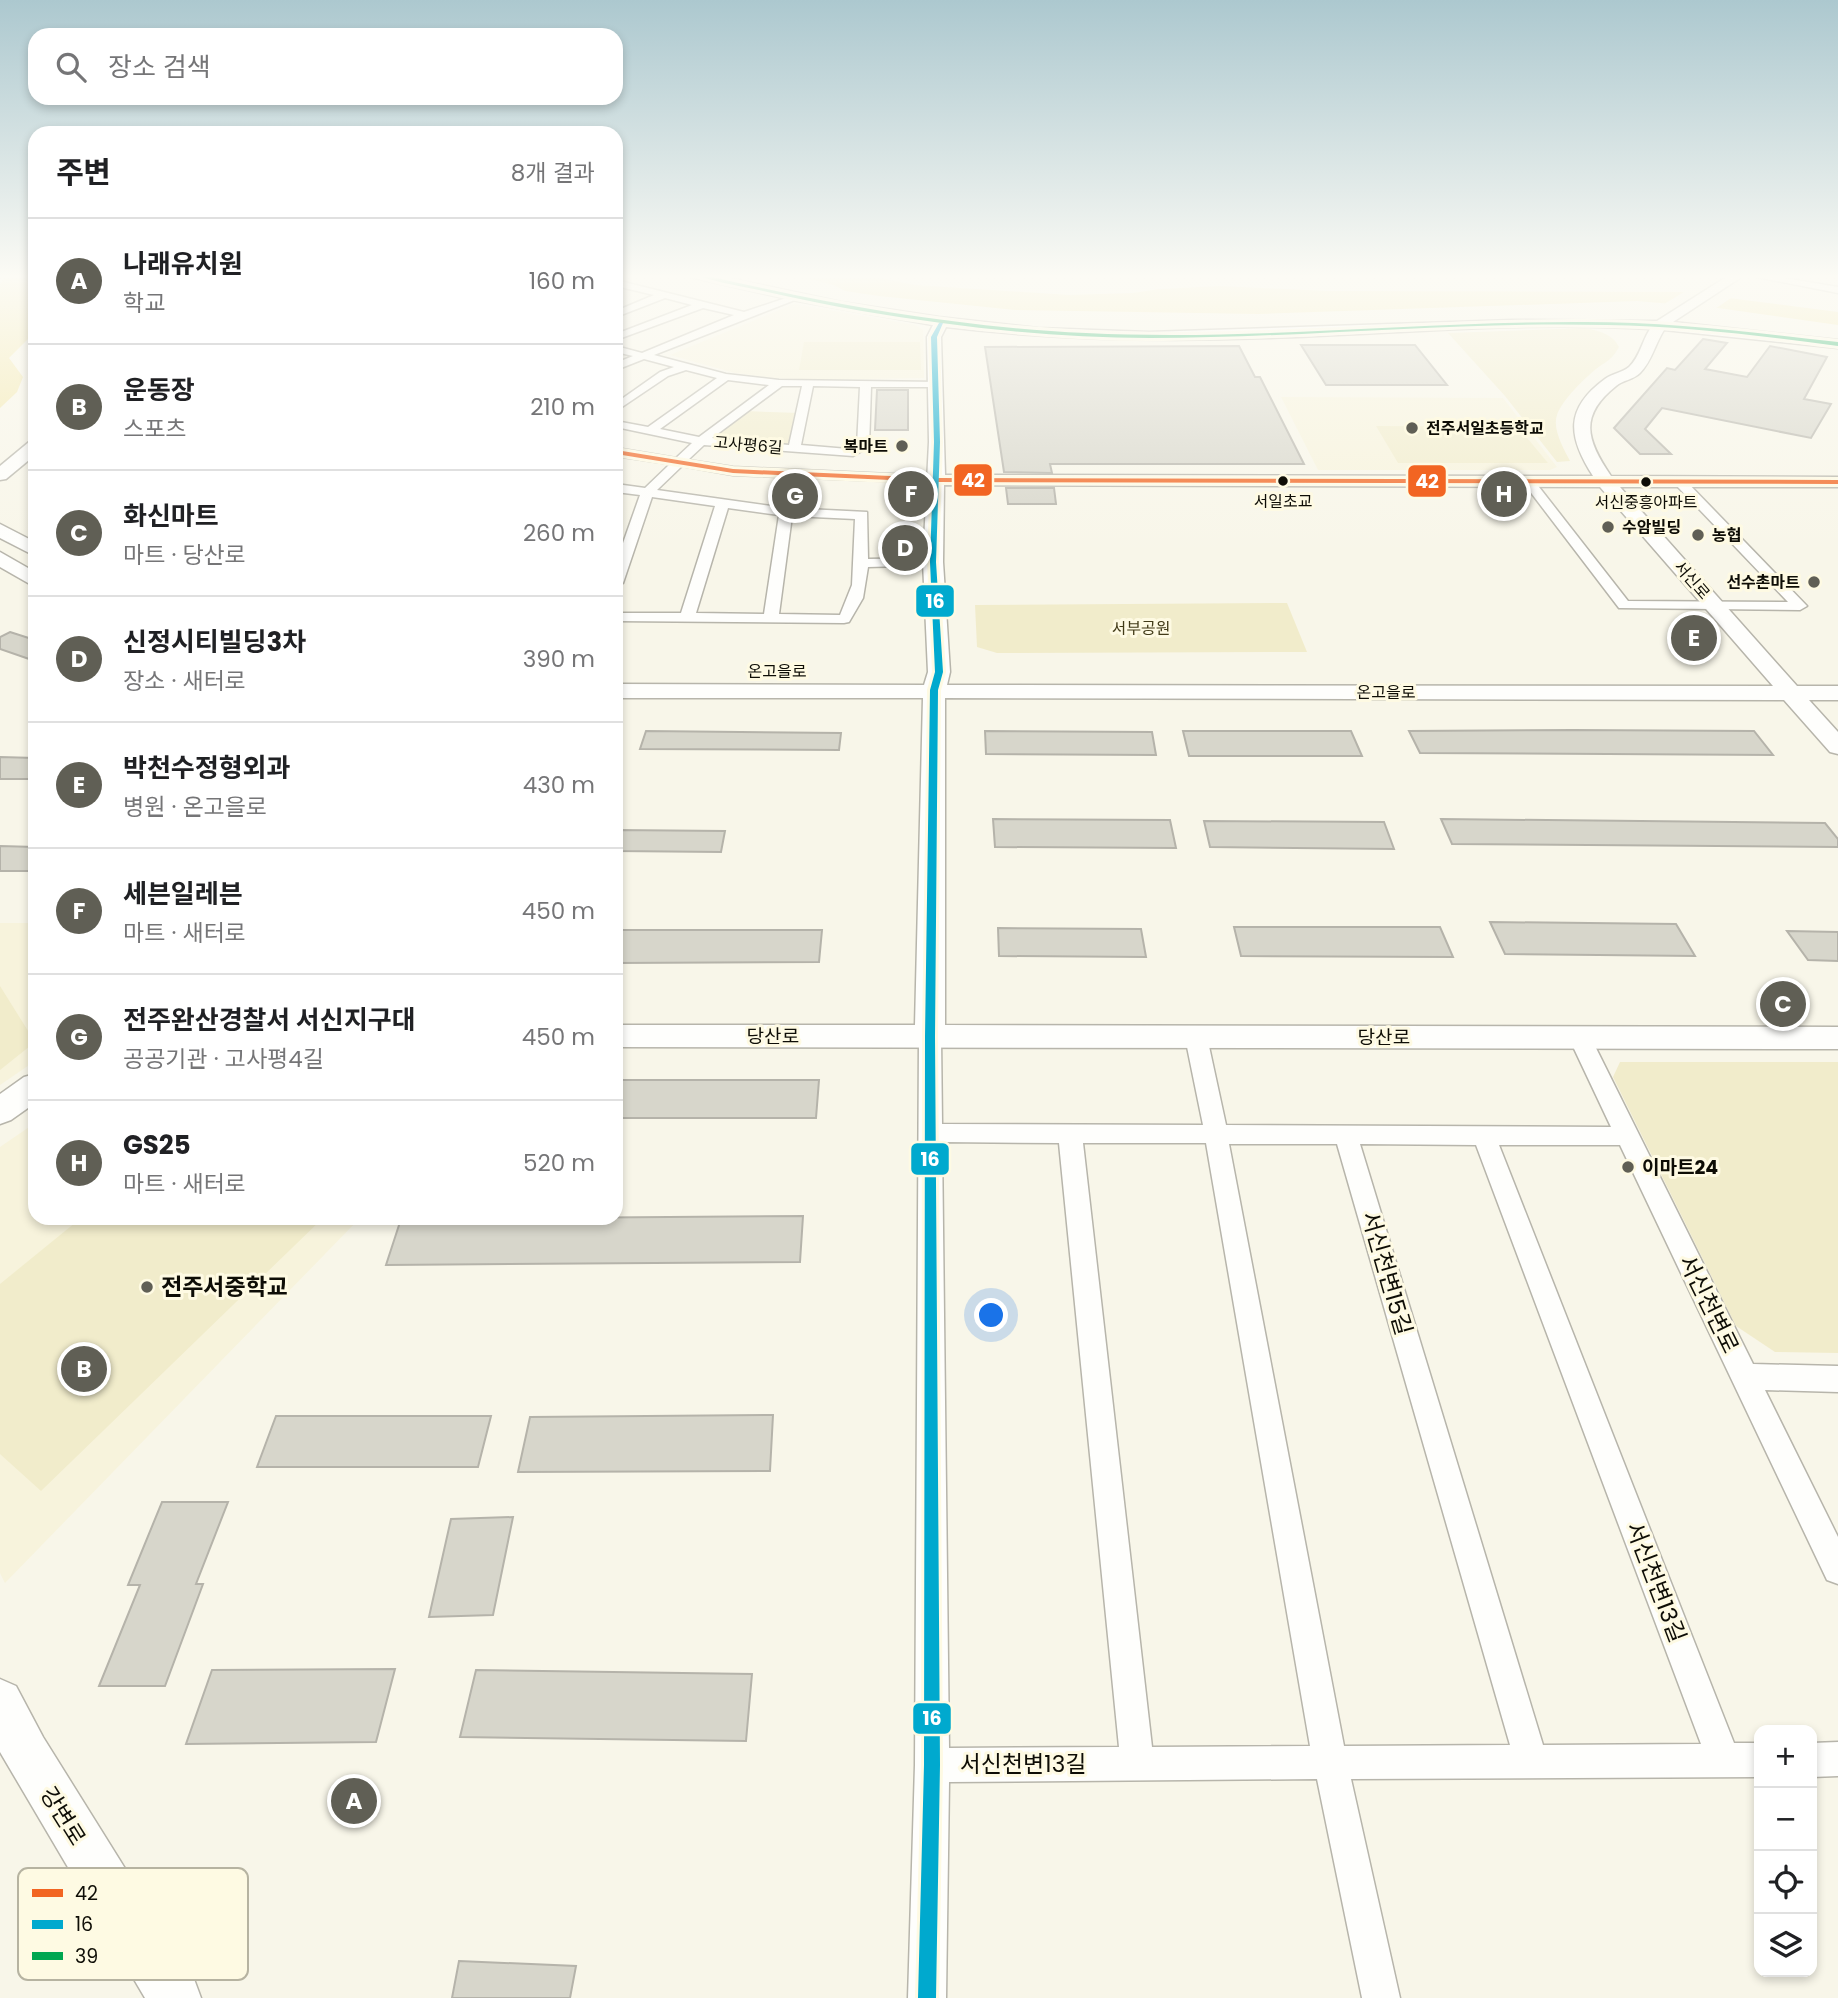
<!DOCTYPE html>
<html lang="ko">
<meta charset="utf-8">
<style>
:root{--surface:#fff;--page:#f2f2f2;--text:#202124;--muted:#757577;--line:#e0e0e0;--accent:#605f55}
body{margin:0;font-family:Poppins,"Noto Sans KR",sans-serif;background:var(--page);color:var(--text)}
.controls{position:absolute;right:21px;bottom:21px;display:grid;overflow:hidden;border-radius:14px;box-shadow:0 4px 10px #0003}
.controls button{width:63px;height:63px;display:grid;place-items:center;padding:0;border:0;border-bottom:2px solid var(--line);background:var(--surface);color:var(--text);font:35px sans-serif}
.you{position:absolute;left:992px;top:1316px;width:24px;height:24px;margin:-18px;border:5px solid #fff;border-radius:50%;background:#1a73e8;box-shadow:0 0 0 10px #1a73e833}
.badge{display:grid;place-items:center;width:46px;height:46px;border-radius:50%;background:var(--accent);color:#fff;font-size:23px;font-weight:700}
.pin{position:absolute;translate:-50% -50%;border:4px solid #fff;box-shadow:0 2px 7px #0006}
.list{margin:0;padding:0;list-style:none}
h2{display:flex;justify-content:space-between;align-items:center;height:91px;margin:0;padding:0 28px;font-size:30px}
h2 small{font-size:23px;font-weight:400;color:var(--muted)}
.list li{display:grid;grid-template-columns:46px 1fr auto;gap:21px;align-items:center;box-sizing:border-box;height:126px;padding:0 28px;border-top:2px solid var(--line)}
.list b{display:block;font-size:26px;white-space:nowrap}
.list p{margin:0;font-size:23px;white-space:nowrap;color:var(--muted)}
.list em{font-size:23px;font-style:normal;color:var(--muted)}
.icon{flex:none;width:38px;height:38px;fill:none;stroke:currentColor;stroke-width:2;stroke-linecap:round;stroke-linejoin:round}
.map{position:relative;flex:none;width:1838px;height:1998px;overflow:hidden}
.search{position:absolute;background:var(--surface);box-shadow:0 4px 10px #0003;left:28px;top:28px;width:595px;height:77px;display:flex;align-items:center;gap:18px;box-sizing:border-box;padding:0 24px;border-radius:21px;color:var(--muted);font-size:26px}
.panel{position:absolute;background:var(--surface);box-shadow:0 4px 10px #0003;left:28px;top:126px;width:595px;height:1099px;border-radius:21px}
.map>svg:first-child{display:block}
</style>
<div class="map">
<svg width="1838" height="1998" viewBox="0 0 1838 1998">
<rect width="100%" height="100%" fill="#f8f6e9"/>
<g fill="#f7f3dc">
<polygon points="794,304 915,325 923,330 924,378 799,380 765,377 735,373 670,355"/>
<polygon points="1281,397 1503,398 1557,467 1550,470 1318,470"/>
<polygon points="0,923 35,923 35,1061 0,1085"/>
<polygon points="35,1123 35,1218 360,1218 5,1583 0,1573 0,1147"/>
</g>
<g fill="#f1eccb">
<path d="M1584,328C1597,330 1613,334 1619,347C1611,361 1608,360 1596,369C1584,379 1562,400 1557,415C1552,429 1564,449 1570,461L1557,462L1505,396L1448,333Z"/>
<polygon points="804,342 920,342 921,370 799,370"/>
<polygon points="744,411 800,413 794,443 787,446 721,441 716,434"/>
<polygon points="1376,426 1518,427 1548,463 1398,463"/>
<polygon points="1287,603 1307,652 997,653 977,647 975,605"/>
<polygon points="0,986 35,1042 0,1070"/>
<polygon points="1620,1062 1838,1062 1838,1353 1775,1352 1736,1326 1613,1077"/>
<polygon points="81,1218 323,1218 41,1491 0,1454 0,1284"/>
</g>
<g fill="#f2e7aa">
<polygon points="8,274 35,274 35,332 9,358 23,377 17,392 0,408 0,284"/>
<polygon points="789,274 861,274 915,285 1069,295 1133,293 1160,289 1220,286 1327,291 1681,292 1838,312 1838,325 1718,308 1637,301 1259,314 1015,310 879,296 845,291 834,285"/>
</g>
<polygon fill="#f8f6e9" points="1689,289 1737,294 1712,311 1659,307"/>
<g fill="#d7d6cb" stroke="#b5b3aa" stroke-width="2">
<polygon points="1703,339 1727,343 1705,369 1747,377 1770,346 1827,357 1804,399 1831,404 1811,438 1662,408 1645,429 1671,454 1640,454 1614,428 1667,368 1675,370"/>
<polygon points="1301,345 1415,345 1447,385 1326,385"/>
<polygon points="1239,346 1255,377 1260,377 1304,464 1050,464 1052,473 1004,472 985,347"/>
<polygon points="877,390 908,390 908,430 875,430"/>
<polygon points="1006,488 1054,488 1056,504 1008,504"/>
<polygon points="899,530 922,530 921,555 897,556"/>
<polygon points="10,632 35,640 35,661 0,649 0,637"/>
<polygon points="1573,730 1754,731 1773,755 1420,753 1409,731"/>
<polygon points="646,731 841,733 839,750 640,749"/>
<polygon points="985,731 1152,732 1156,755 986,754"/>
<polygon points="1183,731 1351,731 1362,756 1189,756"/>
<polygon points="0,757 35,758 35,779 0,779"/>
<polygon points="993,819 1170,820 1176,848 995,847"/>
<polygon points="1441,819 1825,823 1838,839 1838,847 1452,844"/>
<polygon points="1204,821 1384,822 1394,849 1210,847"/>
<polygon points="616,830 725,831 721,852 616,851"/>
<polygon points="0,846 35,847 35,871 0,871"/>
<polygon points="1490,922 1676,924 1695,956 1505,954"/>
<polygon points="1234,927 1440,927 1453,957 1241,956"/>
<polygon points="998,928 1141,929 1146,957 999,956"/>
<polygon points="616,930 822,930 819,962 616,963"/>
<polygon points="1787,931 1838,932 1838,961 1808,960"/>
<polygon points="616,1080 819,1080 816,1118 616,1118"/>
<polygon points="803,1216 800,1262 386,1265 401,1219"/>
<polygon points="773,1415 770,1471 518,1472 530,1417"/>
<polygon points="276,1416 491,1416 478,1467 257,1467"/>
<polygon points="162,1502 228,1502 196,1584 203,1584 165,1686 99,1686 140,1585 128,1585"/>
<polygon points="513,1517 493,1615 429,1617 451,1519"/>
<polygon points="395,1669 376,1742 186,1744 212,1670"/>
<polygon points="476,1670 752,1674 746,1741 460,1737"/>
<polygon points="459,1961 576,1966 570,1998 452,1998"/>
</g>
<g fill="none" stroke-linecap="round" stroke-linejoin="round">
<g stroke="#b7b5ab" stroke-width="3">
<g id="street">
<polygon points="1741,274 1760,274 1838,287 1838,293"/>
<path d="M616,280L744,312L795,295L800,298L654,355L726,374L779,380L940,382L941,384L936,387H871L869,447L853,456L704,445L688,460L733,467L935,476L939,477V483L733,475L682,466L657,490L786,508L867,512L868,559L933,558L938,559V565L868,567L863,598L849,622L844,623L616,621V613H681L715,506L652,497L623,583L616,587V563L640,495L616,492V484L645,488L670,464L616,456V448L676,458L692,443L616,427V421L648,427L717,378L686,370L668,376L616,411V403L660,372L674,367L644,359L616,370V363L633,356L616,352V346L642,353L734,315L703,308L616,340V334L692,305L665,298L616,317V311L654,295L616,286ZM728,380L769,385L699,437L660,429ZM782,386H802L789,445L712,438ZM813,386L860,387L857,445L848,449L801,445ZM728,508L779,515L764,614L696,613ZM792,516L855,519L852,585L840,615L779,614Z"/>
<polygon points="1528,477 1532,478 1628,601 1788,602 1675,484 1675,478 1683,478 1807,606 1800,610 1619,608 1522,481"/>
<path d="M930,1029L938,1031L941,1037L942,1124L1203,1125L1185,1037L1188,1031L1196,1029L1204,1031L1207,1037L1226,1125L1611,1127L1569,1038L1572,1032L1580,1030L1588,1032L1753,1364L1838,1366V1392L1765,1390L1838,1537V1584L1827,1580L1620,1145H1499L1734,1743H1759V1777L1351,1779L1400,1998H1362L1317,1779L949,1782L946,1998H908L915,1765L919,1037L922,1031ZM942,1142L1059,1143L1119,1747L949,1748ZM1083,1143H1206L1310,1746L1152,1747ZM1229,1144H1337L1510,1745L1344,1746ZM1360,1144L1476,1145L1701,1744L1543,1745Z"/>
<polygon points="1838,1742 1838,1776 1812,1777 1812,1743"/>
</g>
</g>
<g stroke="#b7b5ab" stroke-width="3">
<g id="secondary">
<path d="M689,274H710L841,302L939,317L1038,328L1149,332L1513,320L1657,321L1731,274H1746L1673,322L1838,340V348L1664,330C1655,344 1652,361 1640,373C1633,380 1623,380 1616,386C1578,416 1587,441 1611,476L1838,477V487H1620L1797,686H1838V700H1809L1838,732V754L1830,752L1784,700L945,698V1025L1838,1027V1049L616,1047V1025H915L923,698H616V684L924,685L928,672L923,562L929,442L927,337L933,325L792,300L690,277ZM946,327C1054,340 1161,342 1269,338C1396,334 1523,321 1650,329C1642,341 1640,357 1629,367C1622,373 1613,373 1605,379C1564,409 1568,437 1593,476L945,475L941,337ZM944,485L1600,487L1773,686L947,685L950,672L943,562Z"/>
<polygon points="35,441 35,455 6,479 0,480 0,466 29,442"/>
<polygon points="0,524 35,542 35,556 0,538"/>
<polygon points="0,552 35,572 35,587 0,567"/>
<polygon points="35,1074 35,1103 11,1120 0,1124 0,1094 24,1077"/>
<polygon points="0,1679 16,1686 43,1737 194,1979 201,1998 145,1998 0,1752"/>
</g>
</g>
<use href="#street" fill="#fefefc" fill-rule="evenodd"/>
<use href="#secondary" fill="#fefefc" fill-rule="evenodd"/>
<g stroke="#fefae3" stroke-width="6">
<polygon id="bus-1" points="616,450 733,469 935,478 1838,480 1838,484 935,482 733,473 616,454"/>
</g>
<g stroke="#fefae3" stroke-width="6">
<polygon id="bus-2" points="941,322 943,323 937,337 940,442 936,562 943,672 938,690 935,1037 940,1765 936,1998 918,1998 924,1765 925,1037 930,690 935,672 930,562 934,442 931,337 939,323"/>
</g>
<g stroke="#fefae3" stroke-width="6">
<path id="bus-3" d="M693,274H700C827,304 955,327 1086,333C1248,341 1412,322 1574,322C1663,321 1750,332 1838,342V346C1761,336 1685,326 1607,325C1455,321 1303,338 1150,338C1053,338 957,327 862,311C826,305 790,297 754,289C734,285 712,281 693,274Z"/>
</g>
<use href="#bus-1" fill="#f26522" fill-rule="evenodd"/>
<use href="#bus-2" fill="#00a9ce" fill-rule="evenodd"/>
<use href="#bus-3" fill="#00a651" fill-rule="evenodd"/>
</g>
<linearGradient id="sky" x2="0" y2="1"><stop stop-color="#acc8cf"/><stop offset="0.5" stop-color="#fcfbf5"/><stop offset="1" stop-color="#fcfbf5" stop-opacity="0"/></linearGradient>
<rect width="1838" height="553" fill="url(#sky)"/>
<g fill="#605f55" stroke="#fefae3" stroke-width="2.5">
<circle cx="1412" cy="428" r="7"/>
<circle cx="902" cy="446" r="7"/>
<circle cx="1608" cy="527" r="7"/>
<circle cx="1698" cy="535" r="7"/>
<circle cx="1814" cy="582" r="7"/>
<circle cx="1628" cy="1167" r="7"/>
<circle cx="147" cy="1287" r="7"/>
</g>
<g fill="#0e0d06" stroke="#fefae3" stroke-width="2.5">
<circle cx="1283" cy="481" r="6"/>
<circle cx="1646" cy="482" r="6"/>
</g>
<g text-anchor="middle" dominant-baseline="central" stroke-width="6" stroke-linejoin="round" paint-order="stroke">
<g font-size="16" font-weight="bold" fill="#0e0d06" stroke="#fefae3" text-anchor="start">
<text x="1426" y="428">전주서일초등학교</text>
<text x="888" y="446" text-anchor="end">복마트</text>
<text x="1622" y="527">수암빌딩</text>
<text x="1712" y="535">농협</text>
<text x="1800" y="582" text-anchor="end">선수촌마트</text>
</g>
<g font-size="16" fill="#0e0d06" stroke="#fefae3">
<text transform="translate(748 445) rotate(5)">고사평6길</text>
<text transform="translate(1692 580) rotate(49)">서신로</text>
<text x="777" y="671">온고을로</text>
<text x="1386" y="692">온고을로</text>
</g>
<g font-size="16" fill="#0e0d06" stroke="#fefae3">
<text x="1283" y="501">서일초교</text>
<text x="1646" y="502">서신중흥아파트</text>
</g>
<g font-size="16" fill="#423b18" stroke="#fefae3">
<text x="1141" y="628">서부공원</text>
</g>
<g font-size="19" fill="#0e0d06" stroke="#fefae3">
<text x="773" y="1036">당산로</text>
<text x="1384" y="1037">당산로</text>
</g>
<g font-size="19" font-weight="bold" fill="#0e0d06" stroke="#fefae3" text-anchor="start">
<text x="1642" y="1167">이마트24</text>
</g>
<g font-size="23" fill="#0e0d06" stroke="#fefae3">
<text transform="translate(1387 1273) rotate(74)">서신천변15길</text>
<text transform="translate(1709 1304) rotate(64)">서신천변로</text>
<text transform="translate(1656 1582) rotate(69)">서신천변13길</text>
<text x="1023" y="1764">서신천변13길</text>
<text transform="translate(63 1816) rotate(58)">강변로</text>
</g>
<g font-size="23" font-weight="bold" fill="#0e0d06" stroke="#fefae3" text-anchor="start">
<text x="161" y="1287">전주서중학교</text>
</g>
</g>
<rect x="18" y="1868" width="230" height="112" rx="10" fill="#fefae3" stroke="#b6b3a1" stroke-width="2"/>
<rect x="32" y="1889" width="31" height="8" fill="#f26522"/>
<rect x="32" y="1920" width="31" height="9" fill="#00a9ce"/>
<rect x="32" y="1952" width="31" height="8" fill="#00a651"/>
<g font-size="19" fill="#0e0d06">
<text x="75" y="1900">42</text>
<text x="75" y="1931">16</text>
<text x="75" y="1963">39</text>
</g>
<g stroke="#fefae3" stroke-width="2.5">
<rect x="953" y="463" width="40" height="34" rx="7" fill="#f26522"/>
<rect x="1407" y="464" width="40" height="34" rx="7" fill="#f26522"/>
<rect x="915" y="584" width="40" height="34" rx="7" fill="#00a9ce"/>
<rect x="910" y="1142" width="40" height="34" rx="7" fill="#00a9ce"/>
<rect x="912" y="1702" width="40" height="33" rx="7" fill="#00a9ce"/>
</g>
<g font-size="19" text-anchor="middle" font-weight="bold" fill="#fff">
<text x="973" y="487">42</text>
<text x="1427" y="488">42</text>
<text x="935" y="608">16</text>
<text x="930" y="1166">16</text>
<text x="932" y="1725">16</text>
</g>
</svg>
<div class="controls">
<button>+</button>
<button>−</button>
<button><svg class="icon" aria-label="locate" viewBox="0 0 24 24"><circle cx="12" cy="12" r="6"/><path d="M12 2v4M12 18v4M2 12h4M18 12h4"/></svg></button>
<button><svg class="icon" aria-label="layers" viewBox="0 0 24 24"><path d="M12 4l9 5-9 5-9-5zM3 14l9 5 9-5"/></svg></button>
</div>
<div class="you"></div>
<div class="pin badge" style="left:354px;top:1801px">A</div>
<div class="pin badge" style="left:84px;top:1369px">B</div>
<div class="pin badge" style="left:1783px;top:1004px">C</div>
<div class="pin badge" style="left:905px;top:548px">D</div>
<div class="pin badge" style="left:1694px;top:638px">E</div>
<div class="pin badge" style="left:911px;top:494px">F</div>
<div class="pin badge" style="left:795px;top:496px">G</div>
<div class="pin badge" style="left:1504px;top:494px">H</div>
<div class="search"><svg class="icon" aria-label="search" viewBox="0 0 24 24"><circle cx="10" cy="10" r="6"/><path d="M15 15l6 6"/></svg>장소 검색</div>
<section class="panel">
<h2>주변<small>8개 결과</small></h2>
<ul class="list">
<li><span class="badge">A</span><div><b>나래유치원</b><p>학교</p></div><em>160 m</em></li>
<li><span class="badge">B</span><div><b>운동장</b><p>스포츠</p></div><em>210 m</em></li>
<li><span class="badge">C</span><div><b>화신마트</b><p>마트 · 당산로</p></div><em>260 m</em></li>
<li><span class="badge">D</span><div><b>신정시티빌딩3차</b><p>장소 · 새터로</p></div><em>390 m</em></li>
<li><span class="badge">E</span><div><b>박천수정형외과</b><p>병원 · 온고을로</p></div><em>430 m</em></li>
<li><span class="badge">F</span><div><b>세븐일레븐</b><p>마트 · 새터로</p></div><em>450 m</em></li>
<li><span class="badge">G</span><div><b>전주완산경찰서 서신지구대</b><p>공공기관 · 고사평4길</p></div><em>450 m</em></li>
<li><span class="badge">H</span><div><b>GS25</b><p>마트 · 새터로</p></div><em>520 m</em></li>
</ul>
</section>
</div>
